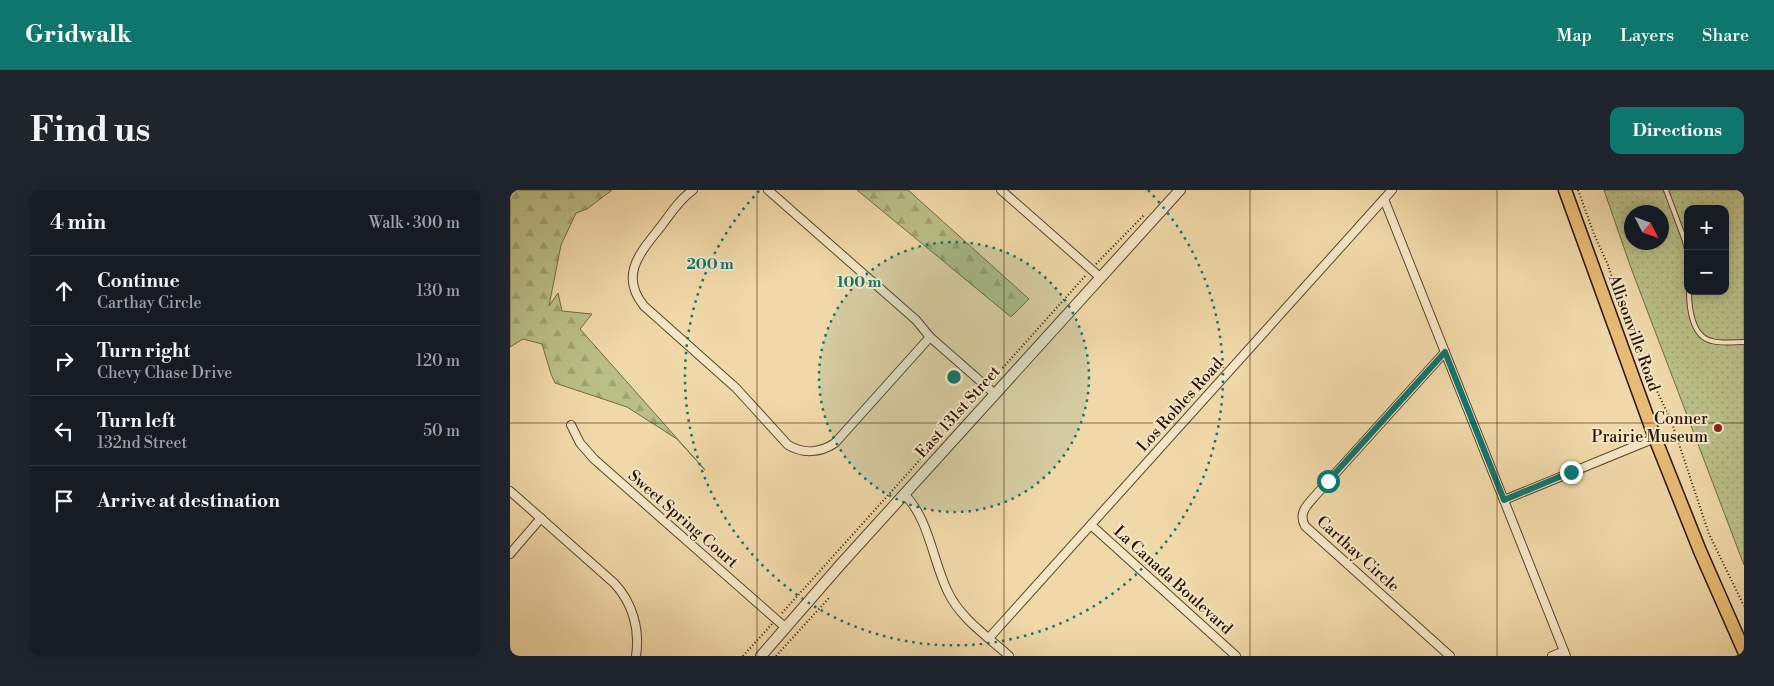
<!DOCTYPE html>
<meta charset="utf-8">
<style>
:root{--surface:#171b24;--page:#20242c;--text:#f1f3f6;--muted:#9ea1a6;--line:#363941;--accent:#0f766e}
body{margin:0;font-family:"Libre Bodoni",serif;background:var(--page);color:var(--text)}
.controls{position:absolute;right:15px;top:15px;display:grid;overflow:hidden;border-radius:10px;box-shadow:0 2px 12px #0003}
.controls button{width:45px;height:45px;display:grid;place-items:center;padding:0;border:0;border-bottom:1px solid var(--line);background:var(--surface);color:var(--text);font:25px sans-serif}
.compass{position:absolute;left:1114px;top:15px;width:45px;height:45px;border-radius:50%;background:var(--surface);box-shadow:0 2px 12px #0003;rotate:132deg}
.stop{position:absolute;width:15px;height:15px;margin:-11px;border:4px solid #0f766e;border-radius:50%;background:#fff}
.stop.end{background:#0f766e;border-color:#fff;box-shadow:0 1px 5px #0008}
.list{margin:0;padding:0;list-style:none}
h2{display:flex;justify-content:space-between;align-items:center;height:65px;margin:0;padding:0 20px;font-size:21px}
h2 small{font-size:16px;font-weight:400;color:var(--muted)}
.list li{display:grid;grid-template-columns:32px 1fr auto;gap:15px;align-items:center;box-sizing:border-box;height:70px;padding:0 20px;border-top:1px solid var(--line)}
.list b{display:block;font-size:19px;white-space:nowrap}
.list p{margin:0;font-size:16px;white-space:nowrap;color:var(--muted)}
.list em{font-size:16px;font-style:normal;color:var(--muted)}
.icon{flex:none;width:28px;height:28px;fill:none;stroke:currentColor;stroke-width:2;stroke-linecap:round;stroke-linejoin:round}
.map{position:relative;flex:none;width:1234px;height:466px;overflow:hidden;border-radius:10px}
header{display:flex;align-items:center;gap:30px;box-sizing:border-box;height:70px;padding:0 25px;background:var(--accent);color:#fff}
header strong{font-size:24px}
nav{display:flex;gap:28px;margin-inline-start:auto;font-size:18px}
.intro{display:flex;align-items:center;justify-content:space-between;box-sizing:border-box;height:120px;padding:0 30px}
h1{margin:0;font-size:35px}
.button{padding:12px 22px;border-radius:10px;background:var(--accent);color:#fff;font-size:18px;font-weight:700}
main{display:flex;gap:30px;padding:0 30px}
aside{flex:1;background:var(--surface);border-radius:10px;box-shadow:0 2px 12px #0003}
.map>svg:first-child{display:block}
</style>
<header>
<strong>Gridwalk</strong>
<nav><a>Map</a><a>Layers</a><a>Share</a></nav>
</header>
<div class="intro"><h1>Find us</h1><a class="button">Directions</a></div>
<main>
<aside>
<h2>4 min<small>Walk · 300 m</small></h2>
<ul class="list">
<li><svg class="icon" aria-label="ahead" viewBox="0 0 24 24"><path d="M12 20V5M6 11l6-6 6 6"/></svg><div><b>Continue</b><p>Carthay Circle</p></div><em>130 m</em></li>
<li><svg class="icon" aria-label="right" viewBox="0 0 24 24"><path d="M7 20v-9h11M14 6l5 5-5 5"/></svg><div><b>Turn right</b><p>Chevy Chase Drive</p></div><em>120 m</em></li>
<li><svg class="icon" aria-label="left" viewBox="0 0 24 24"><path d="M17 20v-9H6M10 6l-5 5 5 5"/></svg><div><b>Turn left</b><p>132nd Street</p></div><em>50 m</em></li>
<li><svg class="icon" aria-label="arrive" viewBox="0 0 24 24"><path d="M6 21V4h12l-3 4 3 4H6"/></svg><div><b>Arrive at destination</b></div></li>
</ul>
</aside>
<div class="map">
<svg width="1234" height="466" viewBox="0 0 1234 466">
<defs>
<pattern id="grass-dots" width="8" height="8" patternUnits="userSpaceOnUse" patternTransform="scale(1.25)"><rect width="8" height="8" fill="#babf88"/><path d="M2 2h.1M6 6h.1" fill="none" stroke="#a0a374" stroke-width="1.8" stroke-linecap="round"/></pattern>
<pattern id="forest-firs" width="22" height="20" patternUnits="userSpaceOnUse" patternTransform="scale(1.25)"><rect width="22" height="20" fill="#babf88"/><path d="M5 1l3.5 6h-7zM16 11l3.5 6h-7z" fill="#a0a374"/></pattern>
</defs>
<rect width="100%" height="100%" fill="#f1d8a8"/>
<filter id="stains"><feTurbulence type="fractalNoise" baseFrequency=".004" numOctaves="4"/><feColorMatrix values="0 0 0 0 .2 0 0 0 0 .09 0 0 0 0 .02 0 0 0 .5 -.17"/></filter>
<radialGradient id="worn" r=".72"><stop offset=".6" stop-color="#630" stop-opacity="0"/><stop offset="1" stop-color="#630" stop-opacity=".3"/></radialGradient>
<path fill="url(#grass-dots)" stroke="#726a44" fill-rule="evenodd" d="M1094,0H1234V375L1121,78ZM1178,19H1215V101H1178ZM1122,22H1152V52H1122Z"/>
<g fill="url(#forest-firs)" stroke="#726a44">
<polygon points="0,0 102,0 77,19 66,23 51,55 39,116 48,103 52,121 82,124 70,139 195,280 167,249 117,217 45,193 41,184 32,154 13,149 0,157"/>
<polygon points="347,0 398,0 519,109 501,127"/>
</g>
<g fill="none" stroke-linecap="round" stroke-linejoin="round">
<g stroke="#5b452a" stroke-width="6">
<g id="service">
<polyline points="1156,0 1175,51 1178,64"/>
<path d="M1179,101C1179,118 1182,147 1202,151C1212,154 1224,152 1234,152"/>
</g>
</g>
<g stroke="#5b452a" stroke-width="10">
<g id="minor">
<path d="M183,0C170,9 161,23 152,35C132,61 108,84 134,116L226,198L278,255C293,264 310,263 325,253L420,147"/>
<polyline points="258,0 406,130 420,147 485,204"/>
<polyline points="491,0 591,88"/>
<polyline points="874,9 1056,466"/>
<path d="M935,162L805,306C797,315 788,323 795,336L940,466"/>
<polyline points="61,235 70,253 84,269 276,438"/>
<path d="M0,301L104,393C123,413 130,440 126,466"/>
<path d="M394,304C419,328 423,372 438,402C450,428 478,447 499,466"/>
<polyline points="994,310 1145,248"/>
<polyline points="581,335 726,466"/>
<polyline points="0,364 31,328"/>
<polyline points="479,448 882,0"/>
<polyline points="1042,466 1054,461"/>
</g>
</g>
<g stroke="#5b452a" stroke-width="12">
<polyline id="tertiary" points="251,466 331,374 670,0"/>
</g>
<g stroke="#291400" stroke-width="15">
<polyline id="primary" points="1055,0 1145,248 1190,361 1234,461"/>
</g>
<g stroke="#291400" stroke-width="2" stroke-dasharray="1 2.5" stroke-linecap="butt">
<polyline points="1068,0 1084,44 1098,75 1117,137 1162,233 1199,344 1234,416"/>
<polyline points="586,74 635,24"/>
<polyline points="481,191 576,85"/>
<polyline points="272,423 471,202"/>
<polyline points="233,466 262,434"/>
<polyline points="266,466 319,408"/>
</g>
<use href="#service" stroke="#f6e6c6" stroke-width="4"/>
<use href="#minor" stroke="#f6e6c6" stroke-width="8"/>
<use href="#tertiary" stroke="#f6e6c6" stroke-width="10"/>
<use href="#primary" stroke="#e8bc74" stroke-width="12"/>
</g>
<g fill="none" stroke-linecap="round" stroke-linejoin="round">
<polyline stroke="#0f766e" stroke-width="6" points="818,291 935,162 994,310 1061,282"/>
</g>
<path fill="none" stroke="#291400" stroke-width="1" stroke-opacity="0.55" d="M247,0V466M494,0V466M740,0V466M987,0V466M0,233H1234"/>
<circle cx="444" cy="187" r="135" fill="#0f766e" fill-opacity=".12"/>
<g fill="none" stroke="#0f766e" stroke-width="2.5" stroke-dasharray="2.5 5">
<circle cx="444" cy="187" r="135"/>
<path d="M638 0A269 269 0 1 1 250 0"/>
</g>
<circle fill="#8f2418" stroke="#f6e6c6" stroke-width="2" cx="1208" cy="238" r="5"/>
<g text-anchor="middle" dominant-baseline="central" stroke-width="4" stroke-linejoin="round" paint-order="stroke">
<g font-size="16" fill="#291400" stroke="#f6e6c6">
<text transform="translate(1124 143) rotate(70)">Allisonville Road</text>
<text transform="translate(670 215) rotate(-48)">Los Robles Road</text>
<text transform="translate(448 222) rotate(-48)">East 131st Street</text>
<text transform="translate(173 329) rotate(41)">Sweet Spring Court</text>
<text transform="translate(848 364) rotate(42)">Carthay Circle</text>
<text transform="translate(663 390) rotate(42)">La Canada Boulevard</text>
</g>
<g font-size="16" fill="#291400" stroke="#f6e6c6" text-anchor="end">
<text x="1198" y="229">Conner<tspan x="1198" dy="18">Prairie Museum</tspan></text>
</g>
</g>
<circle cx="444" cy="187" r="8" fill="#0f766e" stroke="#f6e6c6" stroke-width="2.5"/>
<g font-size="15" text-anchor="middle" font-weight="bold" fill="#0f766e" stroke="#f6e6c6" stroke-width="4" stroke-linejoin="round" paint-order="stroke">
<text x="200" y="79">200 m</text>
<text x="349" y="97">100 m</text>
</g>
<rect width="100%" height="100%" filter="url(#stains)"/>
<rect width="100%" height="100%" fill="url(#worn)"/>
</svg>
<div class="controls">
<button>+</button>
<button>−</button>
</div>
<svg class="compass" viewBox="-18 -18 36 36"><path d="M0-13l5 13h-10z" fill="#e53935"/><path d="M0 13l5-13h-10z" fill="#9ea1a6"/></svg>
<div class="stop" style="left:818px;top:291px"></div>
<div class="stop end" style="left:1061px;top:282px"></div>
</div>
</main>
